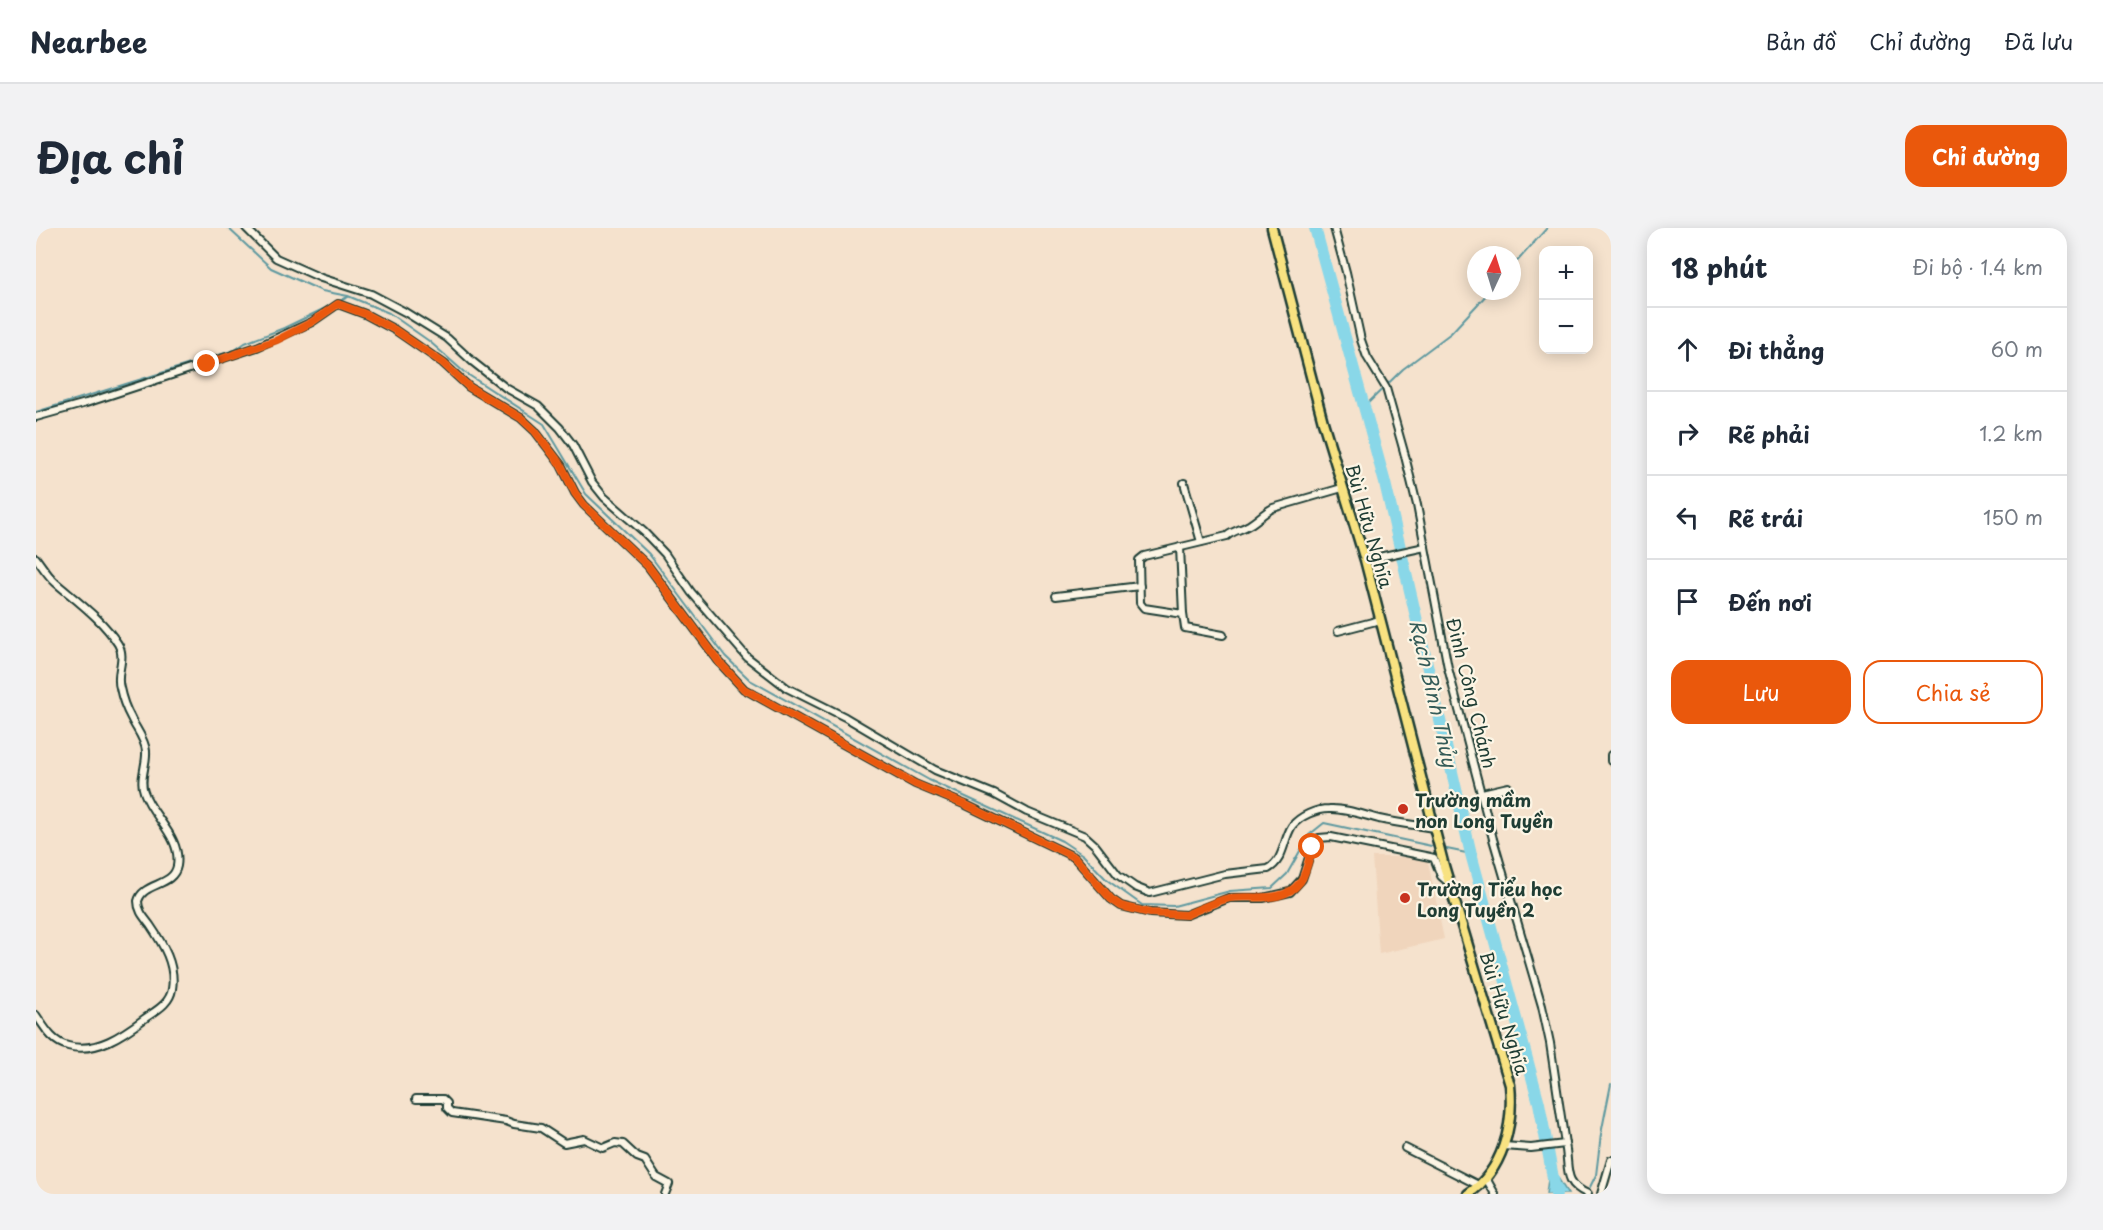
<!DOCTYPE html>
<html lang="vi">
<meta charset="utf-8">
<style>
:root{--surface:#fff;--page:#f2f2f3;--text:#1f2937;--muted:#747a83;--line:#e0e1e3;--accent:#ea580c}
body{margin:0;font-family:"Playpen Sans",sans-serif;background:var(--page);color:var(--text)}
.controls{position:absolute;right:18px;top:18px;display:grid;overflow:hidden;border-radius:12px;box-shadow:0 3px 15px #0003}
.controls button{width:54px;height:54px;display:grid;place-items:center;padding:0;border:0;border-bottom:2px solid var(--line);background:var(--surface);color:var(--text);font:30px sans-serif}
.compass{position:absolute;left:1431px;top:18px;width:54px;height:54px;border-radius:50%;background:var(--surface);box-shadow:0 3px 15px #0003;rotate:4deg}
.stop{position:absolute;width:18px;height:18px;margin:-14px;border:4px solid #ea580c;border-radius:50%;background:#fff}
.stop.end{background:#ea580c;border-color:#fff;box-shadow:0 2px 6px #0008}
.list{margin:0;padding:0;list-style:none}
h2{display:flex;justify-content:space-between;align-items:center;height:78px;margin:0;padding:0 24px;font-size:26px}
h2 small{font-size:20px;font-weight:400;color:var(--muted)}
.list li{display:grid;grid-template-columns:39px 1fr auto;gap:18px;align-items:center;box-sizing:border-box;height:84px;padding:0 24px;border-top:2px solid var(--line)}
.list b{display:block;font-size:22px;white-space:nowrap}
.list em{font-size:20px;font-style:normal;color:var(--muted)}
.actions{display:flex;gap:12px;padding:18px 24px}
.actions a{flex:1;padding:14px 0;border:2px solid var(--accent);border-radius:18px;text-align:center;font-size:21px;color:var(--accent)}
.actions .main{background:var(--accent);color:#fff}
.icon{flex:none;width:33px;height:33px;fill:none;stroke:currentColor;stroke-width:2;stroke-linecap:round;stroke-linejoin:round}
.map{position:relative;flex:none;width:1575px;height:966px;overflow:hidden;border-radius:18px}
header{display:flex;align-items:center;gap:36px;box-sizing:border-box;height:84px;padding:0 30px;background:var(--surface);border-bottom:2px solid var(--line)}
header strong{font-size:28px}
nav{display:flex;gap:33px;margin-inline-start:auto;font-size:21px}
.intro{display:flex;align-items:center;justify-content:space-between;box-sizing:border-box;height:144px;padding:0 36px}
h1{margin:0;font-size:42px}
.button{padding:15px 27px;border-radius:18px;background:var(--accent);color:#fff;font-size:21px;font-weight:700}
main{display:flex;gap:36px;padding:0 36px}
aside{flex:1;background:var(--surface);border-radius:18px;box-shadow:0 3px 15px #0003}
.map>svg:first-child{display:block}
</style>
<header>
<strong>Nearbee</strong>
<nav><a>Bản đồ</a><a>Chỉ đường</a><a>Đã lưu</a></nav>
</header>
<div class="intro"><h1>Địa chỉ</h1><a class="button">Chỉ đường</a></div>
<main>
<div class="map">
<svg width="1575" height="966" viewBox="0 0 1575 966">
<rect width="100%" height="100%" fill="#f5e2cd"/>
<filter id="ink" filterUnits="userSpaceOnUse"><feTurbulence type="fractalNoise" baseFrequency=".0167" numOctaves="2"/><feDisplacementMap in="SourceGraphic" scale="12" xChannelSelector="R" yChannelSelector="G"/><feConvolveMatrix kernelMatrix="1 2 1 2 8 2 1 2 1" color-interpolation-filters="sRGB"/></filter>
<g filter="url(#ink)">
<polygon fill="#f0d5bc" points="1336,629 1391,629 1408,711 1343,726"/>
<polygon fill="#89d7e8" stroke="#5f99a0" stroke-width="1.5" points="1514,937 1532,966 1510,966"/>
<g fill="none" stroke-linecap="round" stroke-linejoin="round">
<g stroke="#5f99a0" stroke-width="2">
<polyline points="192,0 235,40 286,63 312,68 353,85 393,113 428,144 508,196 550,266 613,326 689,428 714,452 893,552 1026,613 1047,627 1071,652 1106,677 1138,678 1194,663 1236,660 1251,646 1273,607 1288,595 1400,619"/>
<polyline points="1476,39 1511,0"/>
<polyline points="1328,179 1367,141 1415,105 1454,63"/>
<polyline points="0,184 199,122 209,115 248,100 312,69"/>
<polyline points="1406,620 1435,626"/>
<polyline points="1552,963 1560,947 1565,906 1575,856"/>
</g>
<polyline stroke="#89d7e8" stroke-width="12" points="1279,0 1349,255 1435,626 1503,875 1520,966"/>
<g stroke="#1f3d34" stroke-width="10">
<g id="minor">
<path d="M210,0L240,30L285,50L335,66L369,84L411,110L437,134L470,160L502,178L524,200L537,217L556,254L568,269L608,304L629,326L655,364L711,429L751,460L809,489L899,542L958,566L991,584L1049,608L1059,617L1082,647L1099,659L1114,665L1189,646L1232,641C1248,633 1247,612 1256,598C1264,588 1280,581 1293,581C1309,580 1327,587 1343,591C1361,595 1379,597 1398,600"/>
<polyline points="1298,0 1310,44 1325,112 1331,129 1350,160 1368,224 1381,277 1412,440 1457,611 1506,778 1514,815 1529,916 1495,920 1468,918"/>
<polyline points="0,189 50,175 221,119 276,94 302,76 329,86 359,102 407,135 433,159 485,190 499,203 525,237 539,265 548,277 612,338 684,435 708,461 879,556 930,577 1038,629 1075,671 1085,678 1114,685 1150,687 1193,670 1227,670 1254,664 1266,651 1278,614 1283,610 1295,609 1394,629 1398,630 1405,648 1413,655"/>
<polyline points="1148,255 1165,314"/>
<polyline points="1144,319 1147,386"/>
<path d="M0,330C6,338 12,348 20,355C42,374 66,391 82,416C91,430 79,445 84,460C86,470 90,481 95,490C100,501 109,511 110,523C111,537 103,551 108,564C116,589 146,609 141,638C137,659 107,654 102,673C102,683 108,689 114,697C127,716 140,737 136,761C134,776 119,783 108,791C88,806 60,826 32,818C16,814 9,800 0,787"/>
<polyline points="1329,332 1389,319"/>
<polyline points="1020,368 1104,358"/>
<polyline points="1302,403 1344,392"/>
<path d="M1187,407L1149,400L1147,386L1108,380L1104,375L1103,332L1108,328L1191,308C1198,302 1205,302 1213,297C1222,292 1227,285 1237,280L1306,260"/>
<polyline points="1575,527 1575,533"/>
<polyline points="1446,565 1472,559"/>
<polyline points="380,871 407,871 411,875 411,880 416,885 470,893 478,896 505,900 528,915 548,911 567,920 579,915 587,916 601,929 609,932 620,949 633,956 629,966"/>
<path d="M1529,916C1534,939 1526,955 1552,966"/>
<polyline points="1369,920 1444,958"/>
<polyline points="1451,952 1459,966"/>
<polyline points="1565,966 1575,932"/>
</g>
</g>
<g stroke="#1f3d34" stroke-width="13">
<path id="major" d="M1236,0L1287,194L1329,332L1408,638L1474,857C1478,897 1467,943 1432,966"/>
</g>
<use href="#minor" stroke="#fcf5e5" stroke-width="6"/>
<use href="#major" stroke="#f8e281" stroke-width="8"/>
</g>
</g>
<g fill="none" stroke-linecap="round" stroke-linejoin="round" filter="url(#ink)">
<path stroke="#ea580c" stroke-width="8" d="M171,136L241,112L276,94L302,76L329,86L359,102L407,135L433,159L485,190L499,203L525,237L539,265L548,277L612,338L684,435L708,461L879,556L930,577L1038,629L1075,671L1085,678L1114,685L1150,687C1161,682 1183,672 1194,670C1217,667 1248,676 1264,654C1271,645 1273,630 1276,619"/>
</g>
<g fill="#c8321e" stroke="#fcf5e5" stroke-width="2">
<circle cx="1367" cy="581" r="6"/>
<circle cx="1369" cy="670" r="6"/>
</g>
<g text-anchor="middle" dominant-baseline="central" stroke-width="4.5" stroke-linejoin="round" paint-order="stroke">
<g font-size="18" fill="#1f3d34" stroke="#fcf5e5">
<text transform="translate(1334 298) rotate(74)">Bùi Hữu Nghĩa</text>
<text transform="translate(1436 465) rotate(76)">Đinh Công Chánh</text>
<text transform="translate(1469 785) rotate(73)">Bùi Hữu Nghĩa</text>
</g>
<g font-size="18" font-weight="bold" fill="#1f3d34" stroke="#fcf5e5" text-anchor="start">
<text x="1379" y="571">Trường mầm<tspan x="1379" dy="21">non Long Tuyền</tspan></text>
<text x="1381" y="660">Trường Tiểu học<tspan x="1381" dy="21">Long Tuyền 2</tspan></text>
</g>
<g font-size="20" font-style="italic" fill="#345c58" stroke="#fcf5e5">
<text transform="translate(1398 465) rotate(77)">Rạch Bình Thủy</text>
</g>
</g>
</svg>
<div class="controls">
<button>+</button>
<button>−</button>
</div>
<svg class="compass" viewBox="-18 -18 36 36"><path d="M0-13l5 13h-10z" fill="#e53935"/><path d="M0 13l5-13h-10z" fill="#747a83"/></svg>
<div class="stop" style="left:1276px;top:619px"></div>
<div class="stop end" style="left:171px;top:136px"></div>
</div>
<aside>
<h2>18 phút<small>Đi bộ · 1.4 km</small></h2>
<ul class="list">
<li><svg class="icon" aria-label="ahead" viewBox="0 0 24 24"><path d="M12 20V5M6 11l6-6 6 6"/></svg><div><b>Đi thẳng</b></div><em>60 m</em></li>
<li><svg class="icon" aria-label="right" viewBox="0 0 24 24"><path d="M7 20v-9h11M14 6l5 5-5 5"/></svg><div><b>Rẽ phải</b></div><em>1.2 km</em></li>
<li><svg class="icon" aria-label="left" viewBox="0 0 24 24"><path d="M17 20v-9H6M10 6l-5 5 5 5"/></svg><div><b>Rẽ trái</b></div><em>150 m</em></li>
<li><svg class="icon" aria-label="arrive" viewBox="0 0 24 24"><path d="M6 21V4h12l-3 4 3 4H6"/></svg><div><b>Đến nơi</b></div></li>
</ul>
<div class="actions"><a class="main">Lưu</a><a>Chia sẻ</a></div>
</aside>
</main>
